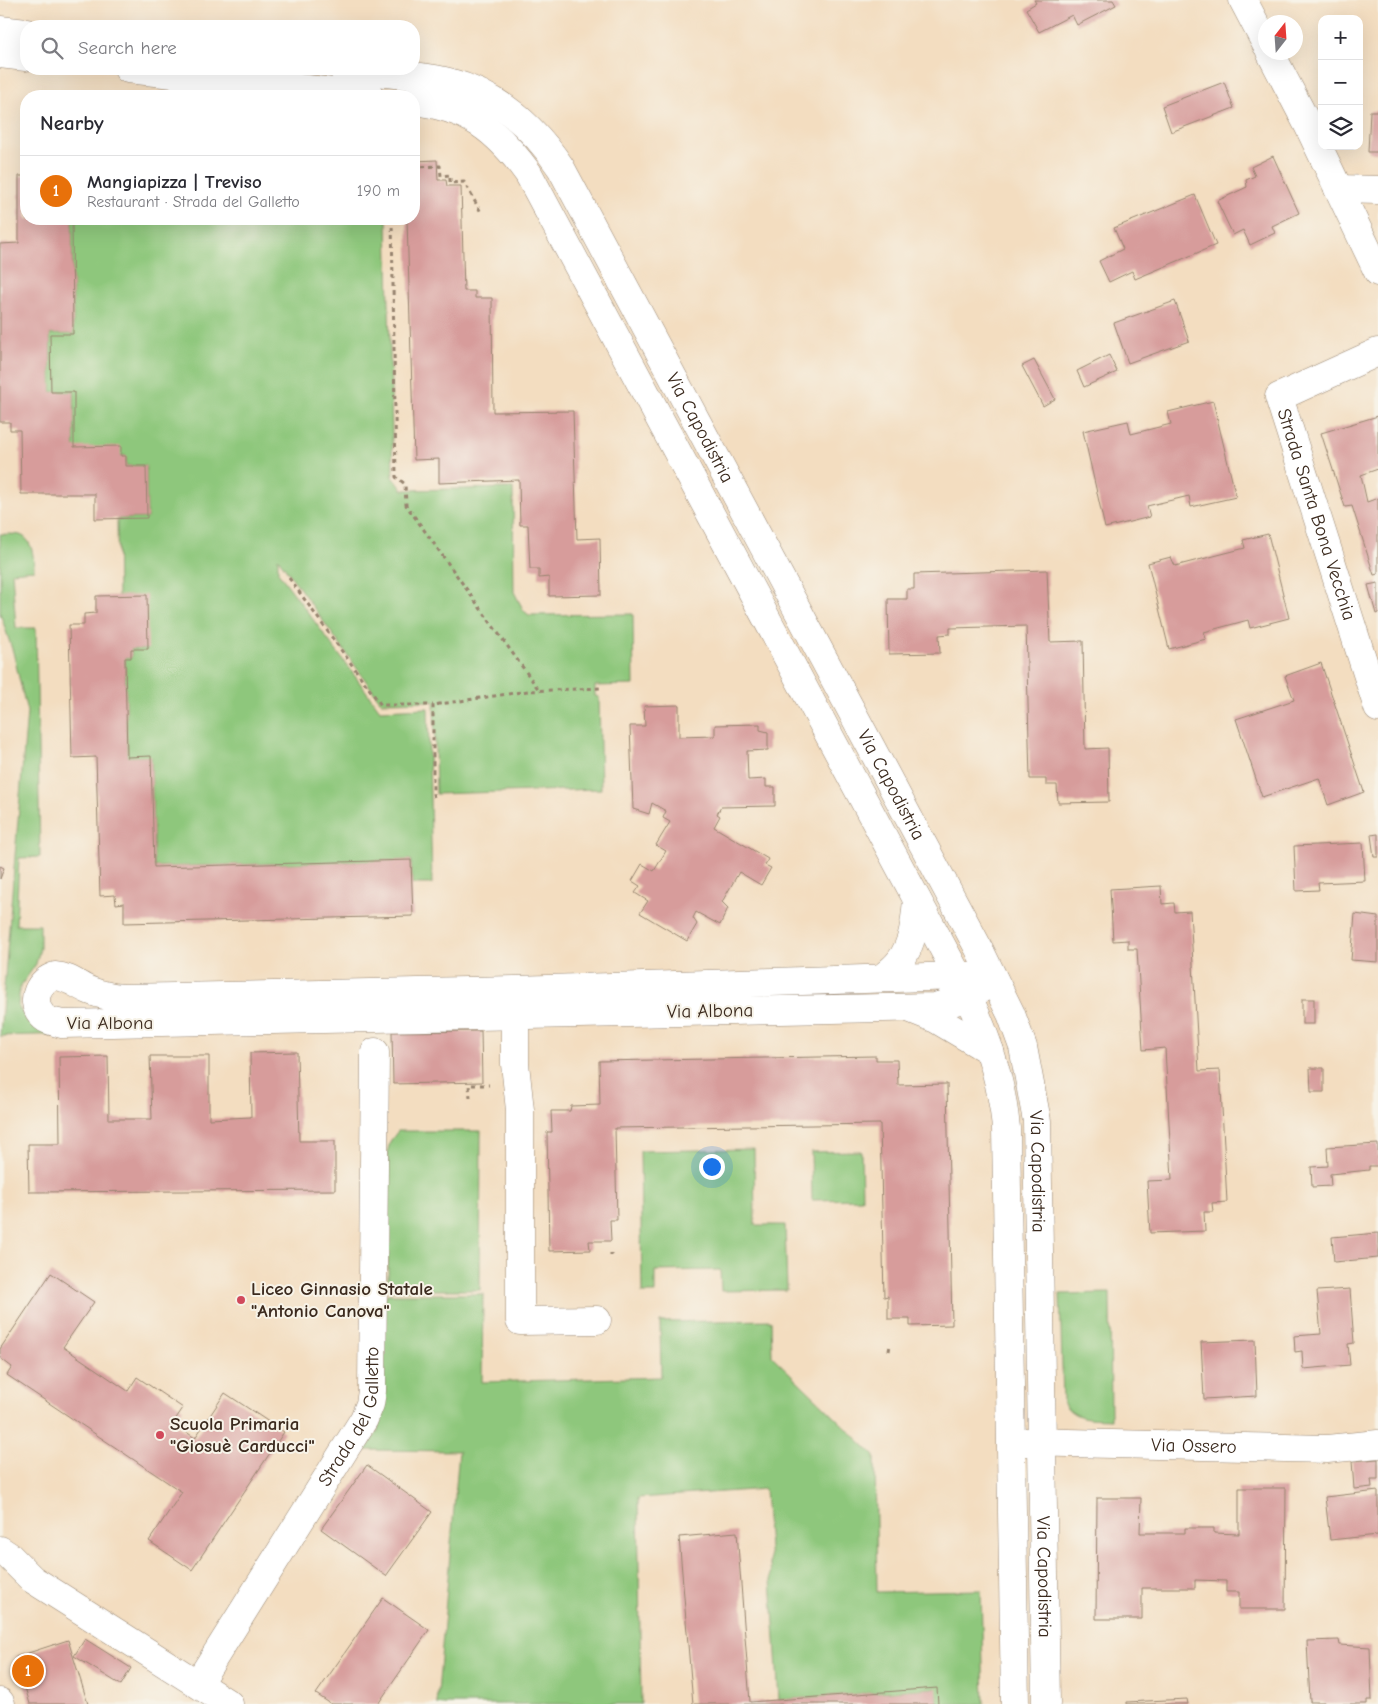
<!DOCTYPE html>
<meta charset="utf-8">
<style>
:root{--surface:#fff;--page:#f2f2f3;--text:#2b2b33;--muted:#7c7c81;--line:#e1e1e2;--accent:#d1495b}
body{margin:0;font-family:"Comic Neue",sans-serif;background:var(--page);color:var(--text)}
.controls{position:absolute;right:15px;top:15px;display:grid;overflow:hidden;border-radius:10px;box-shadow:0 5px 20px #0002}
.controls button{width:45px;height:45px;display:grid;place-items:center;padding:0;border:0;border-bottom:1px solid var(--line);background:var(--surface);color:var(--text);font:25px sans-serif}
.compass{position:absolute;left:1258px;top:15px;width:45px;height:45px;border-radius:50%;background:var(--surface);box-shadow:0 5px 20px #0002;rotate:17deg}
.you{position:absolute;left:711px;top:1166px;width:18px;height:18px;margin:-12px;border:4px solid #fff;border-radius:50%;background:#1a73e8;box-shadow:0 0 0 8px #1a73e833}
.badge{display:grid;place-items:center;width:32px;height:32px;border-radius:50%;background:var(--accent);color:#fff;font-size:16px;font-weight:700}
.pin{position:absolute;translate:-50% -50%;border:2px solid #fff;box-shadow:0 1px 5px #0006}
.list{margin:0;padding:0;list-style:none}
h2{display:flex;justify-content:space-between;align-items:center;height:65px;margin:0;padding:0 20px;font-size:21px}
h2 small{font-size:16px;font-weight:400;color:var(--muted)}
.list li{display:grid;grid-template-columns:32px 1fr auto;gap:15px;align-items:center;box-sizing:border-box;height:70px;padding:0 20px;border-top:1px solid var(--line)}
.list b{display:block;font-size:19px;white-space:nowrap}
.list p{margin:0;font-size:16px;white-space:nowrap;color:var(--muted)}
.list em{font-size:16px;font-style:normal;color:var(--muted)}
.icon{flex:none;width:28px;height:28px;fill:none;stroke:currentColor;stroke-width:2;stroke-linecap:round;stroke-linejoin:round}
.map{position:relative;flex:none;width:1378px;height:1704px;overflow:hidden}
.search{position:absolute;background:var(--surface);box-shadow:0 5px 20px #0002;left:20px;top:20px;width:400px;height:55px;display:flex;align-items:center;gap:12px;box-sizing:border-box;padding:0 18px;border-radius:20px;color:var(--muted);font-size:19px}
.panel{position:absolute;background:var(--surface);box-shadow:0 5px 20px #0002;left:20px;top:90px;width:400px;height:135px;border-radius:20px}
.map>svg:first-child{display:block}
</style>
<div class="map">
<svg width="1378" height="1704" viewBox="0 0 1378 1704">
<rect width="100%" height="100%" fill="#f7f3e8"/>
<filter id="ink" filterUnits="userSpaceOnUse"><feTurbulence type="fractalNoise" baseFrequency=".02" numOctaves="2"/><feDisplacementMap in="SourceGraphic" scale="10" xChannelSelector="R" yChannelSelector="G"/><feConvolveMatrix kernelMatrix="1 2 1 2 8 2 1 2 1" color-interpolation-filters="sRGB"/></filter>
<filter id="wash" filterUnits="userSpaceOnUse"><feTurbulence type="fractalNoise" baseFrequency=".0096" numOctaves="4" result="noise"/><feDisplacementMap in="SourceGraphic" scale="20" xChannelSelector="R" yChannelSelector="G"/><feGaussianBlur stdDeviation="1.12" result="paint"/><feColorMatrix in="noise" values="0 0 0 0 0 0 0 0 0 0 0 0 0 0 0 0 0 1.4 0 .05"/><feComposite in="paint" operator="in"/></filter>
<g filter="url(#wash)">
<rect width="100%" height="100%" fill="#f3ddc0"/>
<g fill="#8ec77b" stroke="#64784c">
<polygon points="72,219 95,219 96,222 274,219 387,219 393,477 403,490 513,488 514,592 524,611 529,615 633,614 634,685 595,686 595,696 599,697 601,789 436,794 434,701 381,702 278,558 278,572 380,710 428,708 432,884 412,884 411,860 154,867 151,757 127,757 125,658 131,658 131,649 148,649 118,596 117,519 147,518 146,466 126,466 126,456 74,447 74,392 51,392 50,334 73,334"/>
<path d="M0,534C7,535 14,533 20,535C33,539 34,559 34,570L12,572L16,628H36L40,857L19,858L16,925H40V948L36,964L20,987L18,1006L27,1021L33,1025L71,1034L0,1036L27,712L13,652L0,613Z"/>
<polygon points="398,1131 481,1131 480,1290 388,1290 388,1149 391,1140"/>
<polygon points="754,1149 755,1225 785,1225 787,1290 721,1291 720,1270 655,1271 655,1293 642,1293 640,1151"/>
<polygon points="861,1151 862,1199 812,1200 811,1152"/>
<path d="M1110,1293L1111,1419C1092,1418 1074,1421 1063,1402L1060,1294Z"/>
<polygon points="387,1294 483,1294 482,1382 661,1377 660,1322 771,1320 772,1356 875,1456 877,1592 981,1590 984,1704 938,1704 936,1688 779,1700 765,1489 638,1498 641,1704 437,1704 459,1451 365,1450 377,1433 381,1416 381,1306"/>
</g>
<g id="blocks">
<g fill="#d79c9b">
<polygon points="1034,0 1113,0 1116,5 1077,25 1072,15 1039,32 1026,9 1036,3"/>
<polygon points="1224,82 1234,108 1171,132 1162,106"/>
<polygon points="1370,111 1378,111 1378,152 1368,152"/>
<polygon points="1273,156 1299,213 1272,226 1275,233 1250,245 1243,230 1233,235 1217,201 1247,187 1246,180 1255,176 1251,167"/>
<polygon points="437,160 438,180 446,180 447,186 461,186 464,291 475,291 475,298 492,298 493,412 573,411 577,539 600,538 601,595 549,596 549,577 539,578 539,569 530,569 528,525 520,525 519,480 439,483 439,459 414,460 407,219 414,219 414,161"/>
<polygon points="19,176 26,176 26,219 72,219 73,334 50,334 51,392 74,392 74,447 121,446 121,456 126,456 126,466 146,466 147,518 95,519 95,494 21,494 20,430 10,430 10,422 0,422 0,244 19,243"/>
<polygon points="1195,195 1216,245 1135,279 1132,271 1109,282 1099,261 1123,249 1114,228"/>
<polygon points="252,219 275,219 275,221 252,220"/>
<polygon points="1175,301 1189,341 1128,363 1114,323"/>
<polygon points="1109,355 1117,372 1084,387 1077,371"/>
<polygon points="1034,360 1055,399 1043,406 1022,366"/>
<polygon points="1213,401 1236,497 1191,507 1189,496 1147,506 1150,517 1105,528 1083,431 1128,421 1131,434 1171,424 1168,412"/>
<polygon points="1378,416 1378,469 1361,475 1367,502 1378,498 1378,574 1374,575 1352,506 1345,507 1321,433"/>
<polygon points="1268,534 1289,618 1250,628 1248,620 1204,632 1206,639 1169,649 1148,563 1171,557 1175,566 1245,548 1243,540"/>
<polygon points="1047,570 1050,642 1083,641 1085,749 1108,748 1109,802 1058,803 1057,785 1046,785 1046,779 1030,779 1026,626 950,628 950,634 939,635 940,653 889,654 888,599 907,599 907,589 914,589 914,574"/>
<polygon points="1378,583 1378,613 1376,614 1368,585"/>
<polygon points="147,595 148,649 131,649 131,658 125,658 127,757 151,756 154,867 411,860 413,916 124,923 124,903 116,904 115,895 100,896 96,757 72,758 69,625 84,625 84,614 96,613 96,596"/>
<polygon points="1321,663 1364,792 1328,805 1319,778 1262,797 1236,719 1294,700 1285,676"/>
<polygon points="679,705 679,737 715,736 715,725 760,724 760,730 768,732 768,750 747,751 748,780 766,779 766,787 775,787 775,806 721,807 717,814 720,816 714,827 768,859 765,865 771,868 761,885 739,872 722,902 728,908 720,925 696,912 693,918 697,924 687,941 640,913 648,901 635,893 640,886 632,881 642,864 654,871 666,851 656,845 670,822 663,818 666,811 652,803 649,814 633,809 630,726 645,726 644,706"/>
<polygon points="1378,834 1378,857 1374,857 1371,835"/>
<polygon points="1363,843 1365,881 1318,883 1319,890 1296,891 1294,846"/>
<polygon points="0,866 4,868 0,879"/>
<polygon points="1161,886 1162,904 1174,903 1175,912 1190,911 1199,1071 1220,1070 1227,1202 1212,1203 1213,1212 1204,1212 1205,1231 1150,1233 1147,1181 1172,1180 1165,1048 1143,1050 1137,949 1128,949 1128,940 1113,941 1110,889"/>
<polygon points="1355,914 1378,917 1378,962 1351,960"/>
<rect x="1302" y="999" width="12" height="25"/>
<polygon points="481,1031 482,1082 393,1084 392,1032"/>
<polygon points="297,1052 299,1141 335,1141 335,1190 29,1192 28,1144 60,1144 59,1057 108,1056 109,1119 152,1119 150,1056 209,1056 209,1119 251,1117 250,1053"/>
<polygon points="876,1056 876,1060 897,1060 898,1085 947,1084 952,1325 910,1326 910,1319 888,1319 888,1296 884,1297 880,1124 615,1128 617,1220 610,1220 611,1241 589,1241 590,1250 549,1251 547,1132 552,1132 551,1111 570,1111 571,1106 600,1105 599,1061"/>
<polygon points="1310,1068 1324,1068 1324,1092 1311,1092"/>
<polygon points="1378,1144 1378,1166 1369,1166 1369,1170 1330,1174 1331,1186 1312,1187 1311,1167 1328,1166 1327,1147"/>
<polygon points="1378,1233 1378,1258 1334,1262 1332,1237"/>
<polygon points="51,1273 94,1302 63,1347 128,1391 137,1377 183,1408 173,1423 195,1438 225,1393 284,1432 192,1570 149,1541 182,1492 7,1375 12,1367 0,1358 0,1349"/>
<polygon points="1350,1289 1354,1343 1348,1344 1350,1365 1303,1369 1302,1351 1295,1352 1294,1336 1321,1334 1317,1291"/>
<polygon points="1255,1340 1257,1396 1204,1399 1201,1342"/>
<polygon points="1378,1459 1378,1479 1371,1479 1372,1487 1354,1489 1352,1461"/>
<polygon points="367,1465 432,1512 386,1576 321,1529"/>
<polygon points="1239,1488 1286,1488 1285,1609 1239,1609 1239,1592 1226,1592 1226,1581 1195,1580 1195,1588 1142,1588 1142,1619 1096,1619 1097,1498 1141,1498 1140,1533 1185,1533 1185,1528 1214,1528 1214,1533 1239,1534"/>
<polygon points="1378,1491 1378,1535 1330,1540 1325,1497"/>
<polygon points="737,1532 750,1702 937,1688 938,1704 693,1704 679,1537"/>
<polygon points="383,1598 429,1630 378,1704 331,1704 316,1694"/>
<polygon points="85,1639 131,1668 121,1685 74,1656"/>
<polygon points="68,1640 88,1704 30,1704 16,1657"/>
<polygon points="1339,1640 1340,1645 1370,1647 1372,1700 1367,1700 1367,1704 1324,1704 1324,1702 1310,1702 1307,1641"/>
<polygon points="1187,1699 1188,1704 1127,1704 1127,1702"/>
</g>
</g>
</g>
<g filter="url(#ink)">
<use href="#blocks" fill-opacity="0" stroke="#97846f" stroke-width="1"/>
<g fill="none" stroke-linecap="round" stroke-linejoin="round">
<g stroke="#97846f" stroke-width="29">
<g id="minor">
<polyline points="1243,0 1266,44"/>
<polyline points="0,30 26,33"/>
<polyline points="1270,52 1308,125 1378,272"/>
<polyline points="0,54 26,57"/>
<polyline points="128,69 370,96"/>
<path id="s1" d="M343,69C376,73 416,74 449,82C498,95 534,127 561,168L979,949L1011,1014L1023,1047L1037,1121L1046,1704"/>
<path d="M414,101C467,107 497,130 528,173L958,976C983,1024 1001,1074 1006,1128L1015,1704"/>
<polyline points="1338,189 1378,190"/>
<path id="s2" d="M1378,352L1279,397L1378,708"/>
<path d="M55,976C70,977 78,986 91,991C101,995 112,997 123,998L515,990L958,976H974L994,980L969,997L935,1007L62,1024C55,1022 45,1021 41,1014C29,999 40,981 55,976Z"/>
<path d="M882,978C888,973 895,968 900,961C913,944 915,922 917,900"/>
<polyline points="515,996 515,1064 520,1110 520,1321 597,1320"/>
<polyline points="911,1009 936,1019 990,1051"/>
<path id="s3" d="M1024,1442L1327,1449L1378,1444"/>
<polyline points="0,1550 9,1556 32,1579 229,1704"/>
<path id="s4" d="M198,1683L364,1419L370,1404L372,1391L375,1052"/>
<polyline points="0,1702 1,1704"/>
</g>
</g>
<g stroke="#97846f" stroke-width="3" stroke-dasharray="4 4" stroke-linecap="butt">
<polyline points="414,167 440,166 441,176 450,175 450,183 464,182 482,214"/>
<polyline points="392,219 396,477 405,484 406,505 539,690"/>
<polyline points="289,578 381,705 433,705"/>
<polyline points="434,797 433,794 433,705 528,691 601,688"/>
<polyline points="470,1098 469,1085 489,1085"/>
<polyline points="611,1256 611,1253"/>
<polyline points="889,1351 890,1345"/>
</g>
<use href="#minor" stroke="#fff" stroke-width="28"/>
</g>
</g>
<g fill="#d1495b" stroke="#f7f3e8" stroke-width="2">
<circle cx="241" cy="1300" r="5"/>
<circle cx="160" cy="1435" r="5"/>
</g>
<g text-anchor="middle" dominant-baseline="central" stroke-width="4" stroke-linejoin="round" paint-order="stroke">
<g font-size="19" fill="#3b2a1e" stroke="#f7f3e8">
<text stroke="none"><textPath href="#s1" startOffset="546">Via Capodistria</textPath></text>
<text stroke="none"><textPath href="#s2" startOffset="232">Strada Santa Bona Vecchia</textPath></text>
<text stroke="none"><textPath href="#s1" startOffset="951">Via Capodistria</textPath></text>
<text transform="translate(710 1011) rotate(-1)">Via Albona</text>
<text x="110" y="1023">Via Albona</text>
<text stroke="none"><textPath href="#s1" startOffset="1371">Via Capodistria</textPath></text>
<text stroke="none"><textPath href="#s4" startOffset="310">Strada del Galletto</textPath></text>
<text stroke="none"><textPath href="#s3" startOffset="170">Via Ossero</textPath></text>
<text stroke="none"><textPath href="#s1" startOffset="1776">Via Capodistria</textPath></text>
</g>
<g font-size="19" font-weight="bold" fill="#3b2a1e" stroke="#f7f3e8" text-anchor="start">
<text x="251" y="1289">Liceo Ginnasio Statale<tspan x="251" dy="22">"Antonio Canova"</tspan></text>
<text x="170" y="1424">Scuola Primaria<tspan x="170" dy="22">"Giosuè Carducci"</tspan></text>
</g>
</g>
</svg>
<div class="controls">
<button>+</button>
<button>−</button>
<button><svg class="icon" aria-label="layers" viewBox="0 0 24 24"><path d="M12 4l9 5-9 5-9-5zM3 14l9 5 9-5"/></svg></button>
</div>
<svg class="compass" viewBox="-18 -18 36 36"><path d="M0-13l5 13h-10z" fill="#e53935"/><path d="M0 13l5-13h-10z" fill="#7c7c81"/></svg>
<div class="you"></div>
<div class="pin badge" style="left:28px;top:1671px;background:#e8710a">1</div>
<div class="search"><svg class="icon" aria-label="search" viewBox="0 0 24 24"><circle cx="10" cy="10" r="6"/><path d="M15 15l6 6"/></svg>Search here</div>
<section class="panel">
<h2>Nearby<small></small></h2>
<ul class="list">
<li><span class="badge" style="background:#e8710a">1</span><div><b>Mangiapizza | Treviso</b><p>Restaurant · Strada del Galletto</p></div><em>190 m</em></li>
</ul>
</section>
</div>
